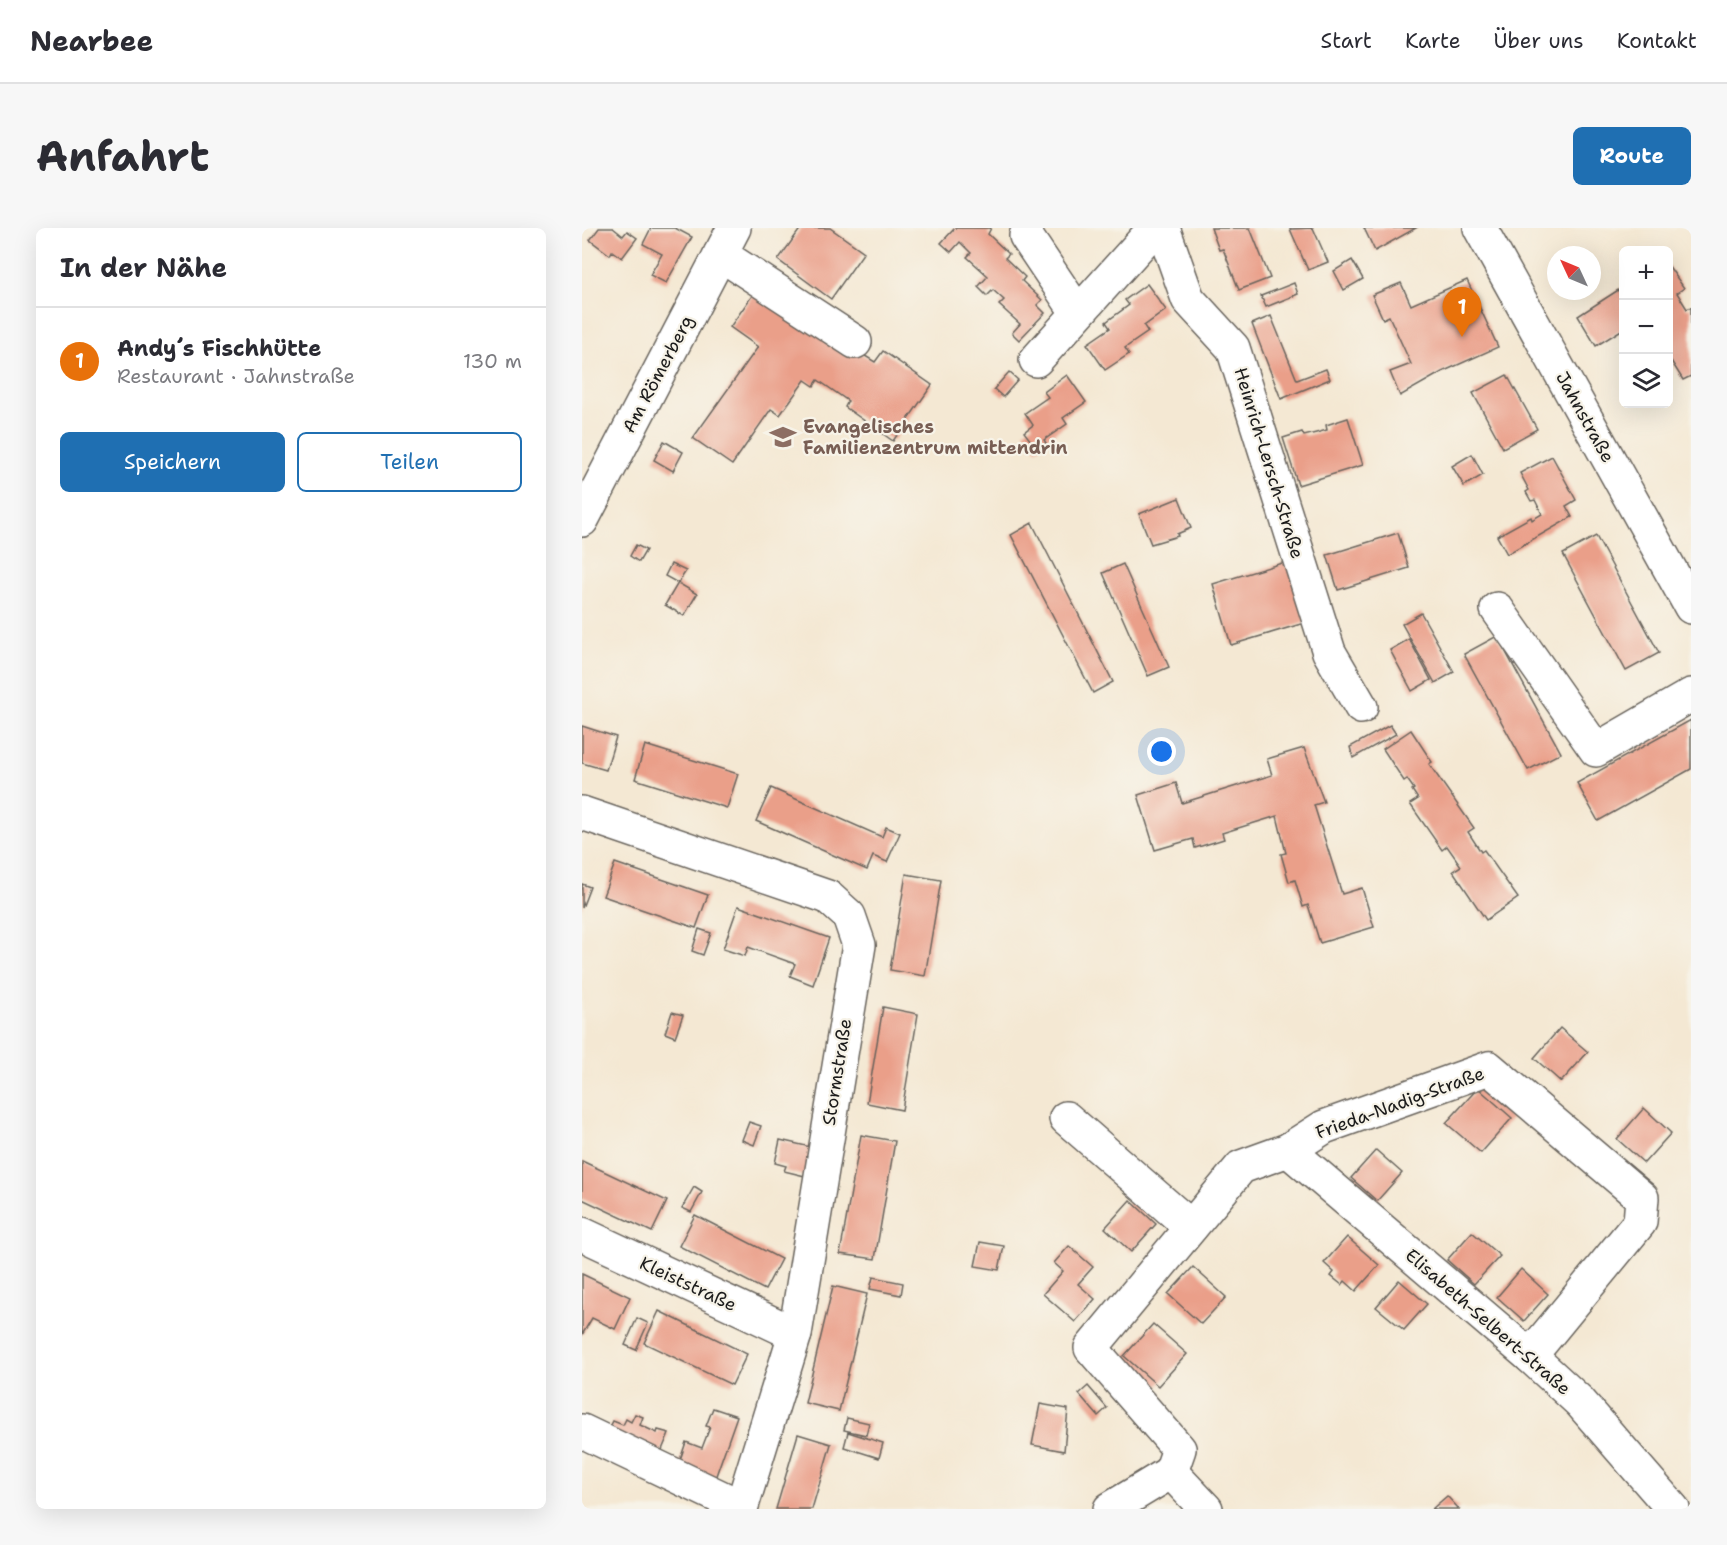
<!DOCTYPE html>
<html lang="de">
<meta charset="utf-8">
<style>
:root{--surface:#fff;--page:#f7f7f7;--text:#2b2b33;--muted:#7c7c81;--line:#e1e1e2;--accent:#1f6fb2}
body{margin:0;font-family:"Shantell Sans",sans-serif;background:var(--page);color:var(--text)}
.controls{position:absolute;right:18px;top:18px;display:grid;overflow:hidden;border-radius:9px;box-shadow:0 6px 24px #0002}
.controls button{width:54px;height:54px;display:grid;place-items:center;padding:0;border:0;border-bottom:2px solid var(--line);background:var(--surface);color:var(--text);font:30px sans-serif}
.compass{position:absolute;left:965px;top:18px;width:54px;height:54px;border-radius:50%;background:var(--surface);box-shadow:0 6px 24px #0002;rotate:314deg}
.you{position:absolute;left:580px;top:524px;width:21px;height:21px;margin:-15px;border:4px solid #fff;border-radius:50%;background:#1a73e8;box-shadow:0 0 0 9px #1a73e833}
.badge{display:grid;place-items:center;width:39px;height:39px;border-radius:50%;background:var(--accent);color:#fff;font-size:20px;font-weight:700}
.pin{position:absolute;translate:-50% -50px;filter:drop-shadow(0 2px 3px #0008)}
.pin::after{content:'';position:absolute;top:32px;width:21px;height:18px;background:inherit;clip-path:polygon(0 0,100% 0,50% 100%)}
.list{margin:0;padding:0;list-style:none}
h2{display:flex;justify-content:space-between;align-items:center;height:78px;margin:0;padding:0 24px;font-size:26px}
h2 small{font-size:20px;font-weight:400;color:var(--muted)}
.list li{display:grid;grid-template-columns:39px 1fr auto;gap:18px;align-items:center;box-sizing:border-box;height:108px;padding:0 24px;border-top:2px solid var(--line)}
.list b{display:block;font-size:22px;white-space:nowrap}
.list p{margin:0;font-size:20px;white-space:nowrap;color:var(--muted)}
.list em{font-size:20px;font-style:normal;color:var(--muted)}
.actions{display:flex;gap:12px;padding:18px 24px}
.actions a{flex:1;padding:14px 0;border:2px solid var(--accent);border-radius:9px;text-align:center;font-size:21px;color:var(--accent)}
.actions .main{background:var(--accent);color:#fff}
.icon{flex:none;width:33px;height:33px;fill:none;stroke:currentColor;stroke-width:2;stroke-linecap:round;stroke-linejoin:round}
.map{position:relative;flex:none;width:1109px;height:1281px;overflow:hidden;border-radius:9px}
header{display:flex;align-items:center;gap:36px;box-sizing:border-box;height:84px;padding:0 30px;background:var(--surface);border-bottom:2px solid var(--line)}
header strong{font-size:28px}
nav{display:flex;gap:33px;margin-inline-start:auto;font-size:21px}
.intro{display:flex;align-items:center;justify-content:space-between;box-sizing:border-box;height:144px;padding:0 36px}
h1{margin:0;font-size:42px}
.button{padding:15px 27px;border-radius:9px;background:var(--accent);color:#fff;font-size:21px;font-weight:700}
main{display:flex;gap:36px;padding:0 36px}
aside{flex:1;background:var(--surface);border-radius:9px;box-shadow:0 6px 24px #0002}
.map>svg:first-child{display:block}
</style>
<header>
<strong>Nearbee</strong>
<nav><a>Start</a><a>Karte</a><a>Über uns</a><a>Kontakt</a></nav>
</header>
<div class="intro"><h1>Anfahrt</h1><a class="button">Route</a></div>
<main>
<aside>
<h2>In der Nähe<small></small></h2>
<ul class="list">
<li><span class="badge" style="background:#e8710a">1</span><div><b>Andy´s Fischhütte</b><p>Restaurant · Jahnstraße</p></div><em>130 m</em></li>
</ul>
<div class="actions"><a class="main">Speichern</a><a>Teilen</a></div>
</aside>
<div class="map">
<svg width="1109" height="1281" viewBox="0 0 1109 1281">
<rect width="100%" height="100%" fill="#f7f3e8"/>
<filter id="ink" filterUnits="userSpaceOnUse"><feTurbulence type="fractalNoise" baseFrequency=".0167" numOctaves="2"/><feDisplacementMap in="SourceGraphic" scale="12" xChannelSelector="R" yChannelSelector="G"/><feConvolveMatrix kernelMatrix="1 2 1 2 8 2 1 2 1" color-interpolation-filters="sRGB"/></filter>
<filter id="wash" filterUnits="userSpaceOnUse"><feTurbulence type="fractalNoise" baseFrequency=".008" numOctaves="4" result="noise"/><feDisplacementMap in="SourceGraphic" scale="24" xChannelSelector="R" yChannelSelector="G"/><feGaussianBlur stdDeviation="1.35" result="paint"/><feColorMatrix in="noise" values="0 0 0 0 0 0 0 0 0 0 0 0 0 0 0 0 0 1.4 0 .05"/><feComposite in="paint" operator="in"/></filter>
<g filter="url(#wash)">
<rect width="100%" height="100%" fill="#f4e8d3"/>
<g id="blocks">
<g fill="#ea9f89">
<polygon points="17,0 31,0 41,8 45,3 55,10 40,30 30,23 28,27 8,12"/>
<polygon points="69,0 93,0 110,9 84,55 68,47 80,26 61,16"/>
<polygon points="219,0 248,0 282,24 249,71 196,32"/>
<polygon points="373,0 409,0 406,6 427,26 423,30 443,49 440,53 460,72 455,77 463,85 437,112 430,105 438,96 417,77 422,72 411,62 405,68 396,59 406,48 385,29 389,25 378,14 369,24 359,15"/>
<polygon points="629,0 668,0 688,50 657,62 641,21 637,22"/>
<polygon points="731,0 746,34 726,42 708,1"/>
<polygon points="782,0 834,0 793,23"/>
<polygon points="770,32 781,51 762,62 752,43"/>
<polygon points="1086,37 1102,60 1095,65 1105,81 1109,79 1109,148 1101,152 1086,128"/>
<polygon points="885,52 916,119 860,144 818,168 808,144 829,136 807,88 801,91 790,67 819,55 829,77"/>
<polygon points="712,55 716,66 684,79 679,68"/>
<polygon points="565,56 584,82 562,98 566,104 543,120 547,126 523,142 505,116 528,100 524,94 547,77 543,72"/>
<polygon points="1041,59 1041,101 1014,118 996,88"/>
<polygon points="174,62 293,134 301,123 350,157 311,213 263,179 266,173 236,152 232,158 223,152 198,187 189,181 150,237 111,210 176,119 148,99"/>
<polygon points="689,88 715,152 744,141 748,151 699,171 670,96"/>
<polygon points="427,144 436,152 421,169 412,161"/>
<polygon points="485,147 504,174 481,190 485,196 462,212 464,215 455,221 442,204 451,197 443,185 466,169 462,164"/>
<polygon points="925,147 955,201 921,220 891,165"/>
<polygon points="766,190 781,237 716,257 701,210 720,204 722,208 734,205 745,202 744,197"/>
<polygon points="82,213 101,224 91,243 72,232"/>
<polygon points="890,226 901,247 882,258 870,238"/>
<polygon points="970,228 994,272 984,278 990,289 925,326 915,308 949,289 950,292 960,286 953,272 949,273 944,264 947,262 938,245"/>
<polygon points="597,270 609,300 595,306 596,308 569,316 557,286"/>
<polygon points="450,295 531,454 511,465 429,307"/>
<polygon points="816,305 827,340 756,362 745,327"/>
<polygon points="1014,308 1077,425 1044,443 981,326"/>
<polygon points="54,317 64,322 57,334 48,328"/>
<polygon points="710,332 729,393 649,417 631,356"/>
<polygon points="89,336 104,343 96,355 115,366 102,388 83,377 96,355 83,348"/>
<polygon points="541,336 587,439 566,448 521,345"/>
<polygon points="839,385 872,444 853,455 820,396"/>
<polygon points="915,408 979,525 946,542 882,426"/>
<polygon points="827,411 849,452 830,463 808,422"/>
<polygon points="1109,492 1109,541 1016,593 995,555"/>
<polygon points="808,497 814,506 771,530 768,519"/>
<polygon points="0,498 34,509 24,542 0,535"/>
<polygon points="829,502 850,534 847,536 892,600 886,604 899,624 902,622 936,670 904,692 871,643 879,638 865,618 860,622 828,576 836,571 830,562 832,561 825,551 822,553 801,521"/>
<polygon points="63,517 156,546 145,580 53,551"/>
<polygon points="722,520 742,574 732,577 760,666 780,660 792,699 738,715 726,677 721,679 713,652 707,654 699,626 704,625 695,588 640,605 642,611 613,620 611,611 573,622 556,567 594,555 600,575 690,547 685,531"/>
<polygon points="189,560 300,609 304,599 318,605 305,634 291,628 285,642 174,593"/>
<polygon points="33,635 126,667 114,700 21,668"/>
<polygon points="324,646 359,652 343,748 308,742"/>
<polygon points="0,656 8,659 0,680"/>
<polygon points="156,678 247,710 231,757 208,748 213,736 166,719 163,728 141,721"/>
<polygon points="117,701 129,705 121,727 110,723"/>
<polygon points="301,779 336,786 320,882 285,875"/>
<polygon points="90,784 101,787 93,809 83,805"/>
<polygon points="978,800 1006,824 979,854 952,830"/>
<polygon points="896,860 930,890 899,925 864,895"/>
<polygon points="1062,880 1089,905 1062,935 1035,911"/>
<polygon points="167,894 179,898 172,917 160,912"/>
<polygon points="279,907 313,913 293,1031 258,1026"/>
<polygon points="198,912 233,920 227,949 202,943 204,938 193,935"/>
<polygon points="794,922 820,945 795,973 769,950"/>
<polygon points="0,933 85,973 70,1004 0,971"/>
<polygon points="112,959 120,964 109,984 100,980"/>
<polygon points="548,972 574,996 549,1024 523,1000"/>
<polygon points="113,987 199,1031 183,1062 97,1018"/>
<polygon points="890,1004 918,1028 892,1056 865,1032"/>
<polygon points="765,1009 797,1037 774,1063 763,1053 760,1057 749,1048 752,1044 742,1035"/>
<polygon points="398,1014 422,1018 417,1042 393,1038"/>
<polygon points="487,1018 511,1039 496,1056 513,1071 493,1094 461,1066 481,1043 472,1035"/>
<polygon points="611,1039 644,1069 619,1096 586,1066"/>
<polygon points="939,1041 966,1066 942,1093 915,1069"/>
<polygon points="0,1046 48,1069 33,1101 10,1090 0,1107"/>
<polygon points="291,1049 321,1055 319,1067 288,1061"/>
<polygon points="817,1052 845,1076 822,1102 794,1079"/>
<polygon points="251,1058 285,1066 257,1183 223,1175"/>
<polygon points="77,1083 165,1126 150,1157 62,1115"/>
<polygon points="55,1090 66,1095 54,1122 43,1117"/>
<polygon points="571,1096 605,1126 576,1158 542,1128"/>
<polygon points="506,1158 525,1180 516,1188 497,1166"/>
<polygon points="458,1176 486,1181 482,1223 450,1217"/>
<polygon points="131,1180 155,1188 130,1259 97,1235 104,1214 120,1220 128,1199 124,1198"/>
<polygon points="53,1186 61,1189 58,1197 75,1205 76,1202 87,1205 77,1229 25,1205 31,1193 41,1197 44,1191 49,1194"/>
<polygon points="265,1190 287,1195 284,1207 262,1202"/>
<polygon points="266,1204 301,1215 297,1230 262,1219"/>
<polygon points="216,1206 249,1216 230,1281 194,1281"/>
<polygon points="865,1268 877,1281 850,1281"/>
</g>
</g>
</g>
<g filter="url(#ink)">
<use href="#blocks" fill-opacity="0" stroke="#68635c" stroke-width="1.5"/>
<g fill="none" stroke-linecap="round" stroke-linejoin="round">
<g stroke="#68635c" stroke-width="36">
<g id="minor">
<polyline points="581,0 606,71 651,120 747,424 779,479"/>
<polyline points="444,8 495,84"/>
<polyline points="138,26 273,114"/>
<polyline points="454,132 573,0"/>
<polyline points="0,292 152,0"/>
<polyline points="915,381 1014,522 1109,467"/>
<polyline points="0,585 246,669 267,688 277,717 213,1106 159,1281"/>
<polyline points="484,890 609,999"/>
<polyline points="706,922 948,1128 998,1174 1091,1281"/>
<polyline points="0,1006 213,1106"/>
<polyline points="0,1203 159,1279"/>
<polyline points="589,1244 597,1221 509,1120 659,939 706,922 742,899 907,840 1060,970 1058,994 948,1128"/>
<polyline points="589,1244 624,1281"/>
<polyline points="528,1281 589,1244"/>
</g>
</g>
<g stroke="#68635c" stroke-width="36">
<polyline id="major" points="898,0 1109,379"/>
</g>
<use href="#minor" stroke="#fff" stroke-width="33"/>
<use href="#major" stroke="#fff" stroke-width="33"/>
</g>
</g>
<defs>
<g id="school-bare" transform="scale(2.07)"><path d="M0-5L7-2L0 1L-7-2ZM-4 1L0 2.5L4 1V4Q0 6-4 4Z" fill="#8d6e63" stroke="#f7f3e8" stroke-width="2.5" paint-order="stroke"/></g>
</defs>
<g fill-rule="evenodd">
<use href="#school-bare" x="201" y="209"/>
</g>
<g text-anchor="middle" dominant-baseline="central" stroke-width="4.5" stroke-linejoin="round" paint-order="stroke">
<g font-size="18" fill="#1c1c1c" stroke="#f7f3e8">
<text transform="translate(76 146) rotate(-62)">Am Römerberg</text>
<text transform="translate(1003 189) rotate(61)">Jahnstraße</text>
<text transform="translate(687 235) rotate(73)">Heinrich-Lersch-Straße</text>
<text transform="translate(255 844) rotate(-81)">Stormstraße</text>
<text transform="translate(818 875) rotate(-20)">Frieda-Nadig-Straße</text>
<text transform="translate(106 1056) rotate(25)">Kleiststraße</text>
<text transform="translate(906 1094) rotate(41)">Elisabeth-Selbert-Straße</text>
</g>
<g font-size="18" font-weight="bold" fill="#785e54" stroke="#f7f3e8" text-anchor="start">
<text x="221" y="199">Evangelisches<tspan x="221" dy="21">Familienzentrum mittendrin</tspan></text>
</g>
</g>
</svg>
<div class="controls">
<button>+</button>
<button>−</button>
<button><svg class="icon" aria-label="layers" viewBox="0 0 24 24"><path d="M12 4l9 5-9 5-9-5zM3 14l9 5 9-5"/></svg></button>
</div>
<svg class="compass" viewBox="-18 -18 36 36"><path d="M0-13l5 13h-10z" fill="#e53935"/><path d="M0 13l5-13h-10z" fill="#7c7c81"/></svg>
<div class="you"></div>
<div class="pin badge" style="left:880px;top:109px;background:#e8710a">1</div>
</div>
</main>
